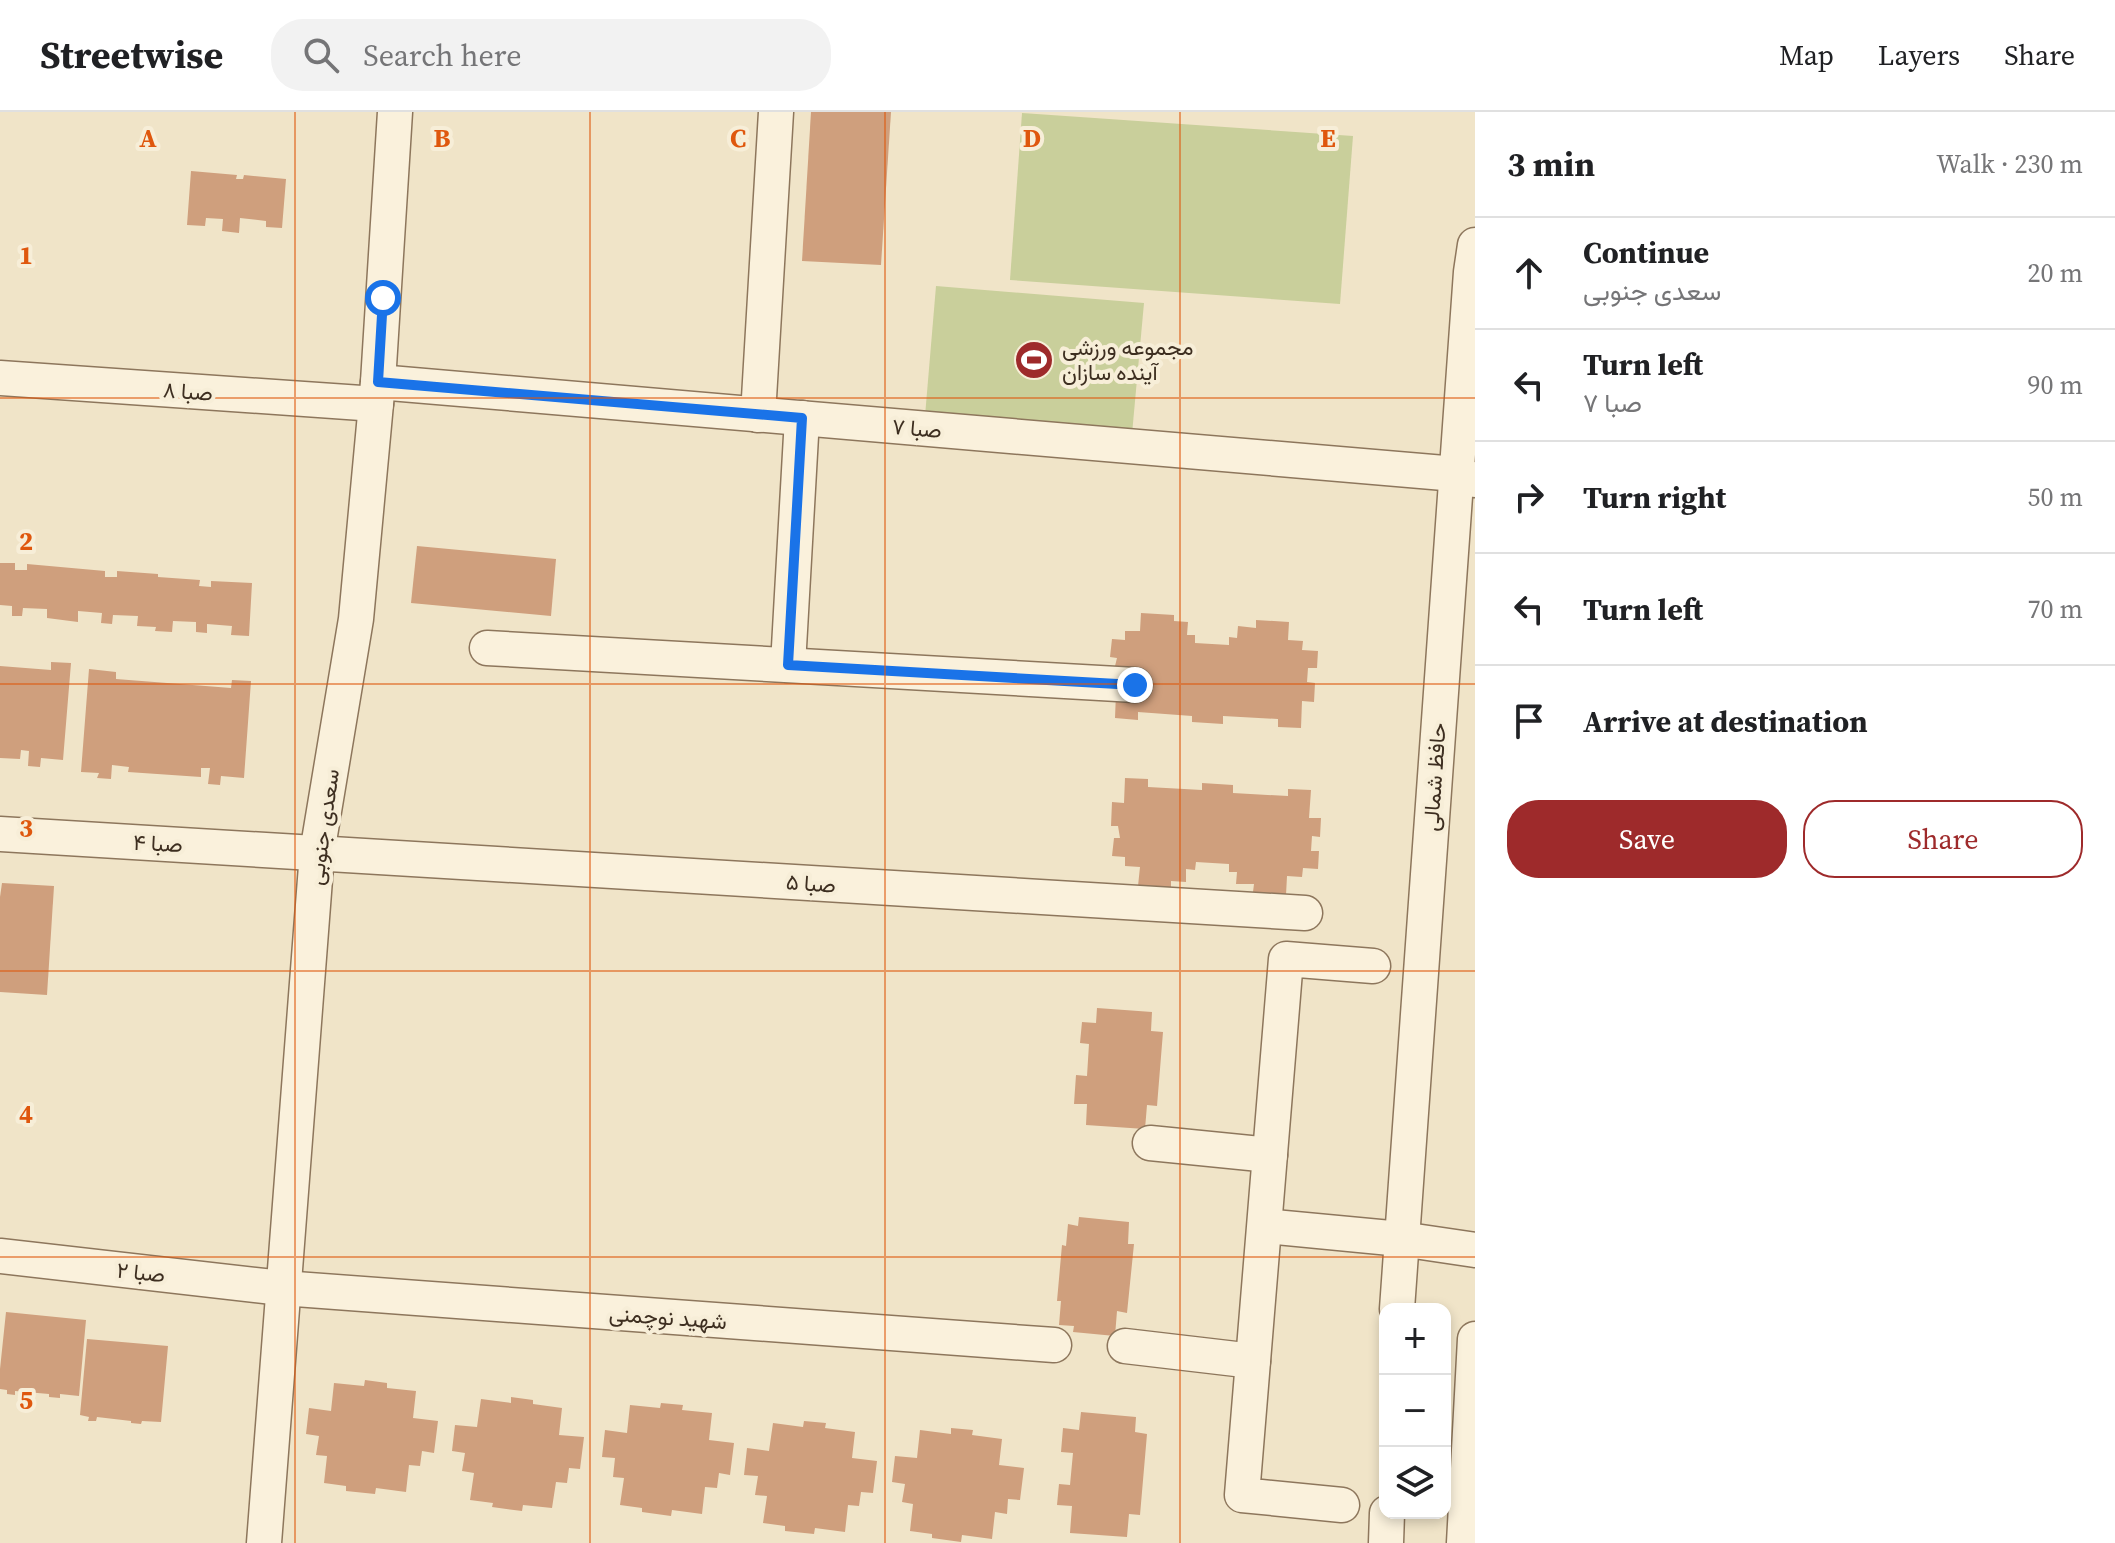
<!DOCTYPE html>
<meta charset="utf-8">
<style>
:root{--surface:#fff;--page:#f2f2f2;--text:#202124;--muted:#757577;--line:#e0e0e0;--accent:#9e2a2b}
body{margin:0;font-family:"Source Serif 4",Vazirmatn,serif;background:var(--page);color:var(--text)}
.controls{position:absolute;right:24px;bottom:24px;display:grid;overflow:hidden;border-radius:16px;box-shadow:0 4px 12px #0003}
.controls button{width:72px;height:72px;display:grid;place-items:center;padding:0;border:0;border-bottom:2px solid var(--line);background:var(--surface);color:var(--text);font:40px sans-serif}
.stop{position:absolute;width:24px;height:24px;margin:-18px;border:6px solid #1a73e8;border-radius:50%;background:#fff}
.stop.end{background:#1a73e8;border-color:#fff;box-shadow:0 2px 8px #0008}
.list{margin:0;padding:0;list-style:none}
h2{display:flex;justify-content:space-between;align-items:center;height:104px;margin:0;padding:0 32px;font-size:34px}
h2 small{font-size:26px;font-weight:400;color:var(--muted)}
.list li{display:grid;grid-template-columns:52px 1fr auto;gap:24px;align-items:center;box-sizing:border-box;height:112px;padding:0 32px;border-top:2px solid var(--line)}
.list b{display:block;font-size:30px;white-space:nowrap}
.list p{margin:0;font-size:26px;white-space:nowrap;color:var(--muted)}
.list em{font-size:26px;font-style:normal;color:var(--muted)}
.actions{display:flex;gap:16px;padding:24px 32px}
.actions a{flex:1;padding:18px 0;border:2px solid var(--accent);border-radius:32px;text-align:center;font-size:28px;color:var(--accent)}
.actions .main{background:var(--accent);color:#fff}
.icon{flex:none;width:44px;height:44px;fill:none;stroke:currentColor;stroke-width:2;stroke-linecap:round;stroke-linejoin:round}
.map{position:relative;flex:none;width:1475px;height:1431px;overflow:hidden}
header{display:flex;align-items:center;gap:48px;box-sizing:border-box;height:112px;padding:0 40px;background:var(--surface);border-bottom:2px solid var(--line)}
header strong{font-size:38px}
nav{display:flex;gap:44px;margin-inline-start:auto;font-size:28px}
.search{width:560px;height:72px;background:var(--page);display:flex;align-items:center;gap:20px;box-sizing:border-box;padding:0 28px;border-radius:32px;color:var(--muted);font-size:30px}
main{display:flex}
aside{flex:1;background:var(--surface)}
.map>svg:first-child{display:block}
</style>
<header>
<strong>Streetwise</strong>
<div class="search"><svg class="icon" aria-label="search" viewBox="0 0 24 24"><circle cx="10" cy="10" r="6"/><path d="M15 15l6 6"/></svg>Search here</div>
<nav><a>Map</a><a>Layers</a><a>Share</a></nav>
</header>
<main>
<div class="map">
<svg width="1475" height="1431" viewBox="0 0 1475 1431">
<rect width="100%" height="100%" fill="#f0e4c8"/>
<g fill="#c9cf9b">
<polygon points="1022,1 1353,24 1340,192 1010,168"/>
<polygon points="936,174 1144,191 1132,322 925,304"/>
</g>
<g fill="#cf9f7d">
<polygon points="811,0 891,0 881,153 802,149"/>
<polygon points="191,59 237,63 236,67 243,67 244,63 286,67 282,116 266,115 266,109 240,106 239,121 222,119 223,107 206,106 205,114 187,113"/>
<polygon points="417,434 556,447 551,504 411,491"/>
<polygon points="0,451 15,451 15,458 27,458 27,452 105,459 105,465 117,465 117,459 158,462 158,465 200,468 199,474 211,475 211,469 252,471 249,524 231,523 232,514 207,512 207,521 196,520 196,510 173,509 172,520 155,519 156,515 137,514 138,504 113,503 112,512 101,511 102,501 78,499 78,510 47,506 47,497 23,496 22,504 12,504 12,494 0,493"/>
<polygon points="1141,501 1174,503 1174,509 1188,510 1187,523 1195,523 1195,531 1229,533 1229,525 1237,526 1238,514 1256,516 1256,508 1289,510 1288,528 1303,529 1302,538 1318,539 1317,556 1308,556 1307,570 1315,571 1314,590 1302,589 1301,616 1278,615 1278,607 1223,604 1223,612 1192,610 1192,604 1138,600 1138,608 1115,606 1116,581 1114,558 1117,546 1110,545 1112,527 1125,528 1125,519 1140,519"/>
<polygon points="51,550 71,551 63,648 41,646 40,655 28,654 29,639 21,638 20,647 0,646 0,554 51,558"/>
<polygon points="89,557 116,560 116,567 231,576 232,568 251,569 244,666 221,664 220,673 208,672 210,656 201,656 201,665 128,660 129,655 112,653 111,667 97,666 99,661 81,660"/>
<polygon points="1125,666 1148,667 1148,675 1202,678 1202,671 1233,673 1233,681 1288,684 1288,677 1311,678 1309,706 1321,706 1320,725 1312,724 1311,739 1319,739 1318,757 1303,756 1302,765 1287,764 1286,783 1253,780 1254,772 1236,772 1237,760 1229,760 1229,752 1196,750 1195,758 1186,757 1186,770 1171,769 1171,776 1138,774 1140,755 1125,754 1125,745 1112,744 1114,726 1120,726 1118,714 1111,714 1112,690 1124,691"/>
<polygon points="2,771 54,774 47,883 0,880 0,785"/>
<polygon points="1097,896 1152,900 1151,919 1163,920 1157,994 1147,993 1145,1017 1086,1013 1087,992 1074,992 1076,963 1087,964 1089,932 1080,931 1082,910 1096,911"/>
<polygon points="1079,1105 1129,1110 1128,1132 1134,1132 1127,1201 1117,1199 1115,1224 1073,1220 1074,1214 1059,1213 1061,1189 1057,1189 1062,1133 1066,1134 1068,1112 1078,1114"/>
<polygon points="6,1200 86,1208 79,1284 60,1282 60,1286 49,1285 49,1282 15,1279 15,1283 7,1282 7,1278 0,1277 0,1257"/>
<polygon points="87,1227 168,1234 161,1310 142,1309 141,1312 131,1311 131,1309 97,1305 96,1309 88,1309 89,1305 80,1303"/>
<polygon points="365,1268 387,1271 387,1276 416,1279 413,1306 438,1309 434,1341 422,1339 420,1354 409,1353 406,1380 376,1376 375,1382 346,1379 346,1374 324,1371 327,1344 316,1343 319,1324 306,1322 309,1296 331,1299 334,1271 364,1274"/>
<polygon points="511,1285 533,1288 533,1292 562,1296 559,1323 584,1325 580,1357 569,1356 567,1371 556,1370 552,1396 523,1393 522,1399 492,1395 493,1391 470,1388 474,1361 462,1359 465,1341 452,1339 455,1313 477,1315 481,1287 511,1291"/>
<polygon points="661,1291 683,1293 682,1298 712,1301 709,1328 734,1331 730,1363 719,1361 717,1376 705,1375 702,1402 672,1398 671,1404 642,1400 642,1396 620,1393 624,1366 613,1365 615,1346 602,1345 605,1318 627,1321 630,1293 660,1296"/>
<polygon points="1081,1300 1136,1305 1135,1320 1147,1322 1140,1403 1129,1402 1127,1425 1070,1421 1072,1394 1057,1393 1059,1372 1070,1373 1073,1341 1061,1340 1063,1316 1079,1318"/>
<polygon points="804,1309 826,1311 825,1316 855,1320 852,1346 877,1349 873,1381 861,1380 859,1394 848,1393 845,1420 815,1416 814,1422 785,1419 785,1414 763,1411 767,1384 755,1383 758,1364 744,1363 747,1336 769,1339 773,1311 803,1315"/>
<polygon points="951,1316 973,1318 972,1323 1002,1327 999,1353 1024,1356 1020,1388 1008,1387 1007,1402 995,1400 992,1427 962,1423 961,1430 932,1426 932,1422 910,1419 913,1392 902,1390 905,1372 892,1370 895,1344 917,1346 920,1318 951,1322"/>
</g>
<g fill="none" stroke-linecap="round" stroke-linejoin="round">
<g stroke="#8d765c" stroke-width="37">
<g id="minor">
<polyline points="0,266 376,292"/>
<polyline points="378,270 1456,362 1475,368"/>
<polyline points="758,303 776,0"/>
<polyline points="487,536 1135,573"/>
<polyline points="788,553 802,306"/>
<polyline points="0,722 1305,801"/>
<polyline points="1150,1031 1270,1043"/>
<polyline points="1265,1114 1401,1127 1475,1138"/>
<polyline points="0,1144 282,1176 1054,1233"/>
<polyline points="1397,1197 1471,160 1475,133"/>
<polyline points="1125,1234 1253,1249"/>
<polyline points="1342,1393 1242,1383 1286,847 1373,854"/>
<polyline points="264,1431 317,741 356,507 378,270 395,0"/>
<polyline points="1386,1431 1387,1401"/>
<polyline points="1464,1431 1475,1227"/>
</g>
</g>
<use href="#minor" stroke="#faf1dc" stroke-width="34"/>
</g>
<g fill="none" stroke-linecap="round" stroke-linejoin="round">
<polyline stroke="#1a73e8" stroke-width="10" points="383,186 378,270 802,306 788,553 1135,573"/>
</g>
<path fill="none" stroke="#df570d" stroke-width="2" stroke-opacity="0.55" d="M295,0V1431M590,0V1431M885,0V1431M1180,0V1431M0,286H1475M0,572H1475M0,859H1475M0,1145H1475"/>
<defs>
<g id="stadium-disc" transform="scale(2)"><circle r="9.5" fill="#9e2a2b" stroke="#f7eed8"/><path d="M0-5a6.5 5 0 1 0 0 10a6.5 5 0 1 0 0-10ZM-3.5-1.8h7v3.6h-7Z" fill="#fff"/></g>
</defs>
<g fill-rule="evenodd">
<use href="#stadium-disc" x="1034" y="248"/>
</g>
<g text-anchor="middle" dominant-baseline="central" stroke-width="8" stroke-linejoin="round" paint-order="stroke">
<g font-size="22" fill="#3d2e20" stroke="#f7eed8" text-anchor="start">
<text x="1062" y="235">مجموعه ورزشی<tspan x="1062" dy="25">آینده سازان</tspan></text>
</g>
<g font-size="22" fill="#3d2e20" stroke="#f7eed8">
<text transform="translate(188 279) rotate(4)">صبا ۸</text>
<text transform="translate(917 316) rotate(5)">صبا ۷</text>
<text transform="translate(1434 665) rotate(-86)">حافظ شمالی</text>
<text transform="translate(323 715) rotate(-82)">سعدی جنوبی</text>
<text transform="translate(158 731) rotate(3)">صبا ۴</text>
<text transform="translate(811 771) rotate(4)">صبا ۵</text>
<text transform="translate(141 1160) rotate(6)">صبا ۲</text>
<text transform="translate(668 1205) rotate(4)">شهید نوچمنی</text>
</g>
</g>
<g font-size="26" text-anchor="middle" font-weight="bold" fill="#df570d" stroke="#f7eed8" stroke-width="8" stroke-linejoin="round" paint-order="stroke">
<text x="148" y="35">A</text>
<text x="442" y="35">B</text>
<text x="738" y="35">C</text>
<text x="1032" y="35">D</text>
<text x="1328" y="35">E</text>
<text x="26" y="152">1</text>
<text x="26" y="438">2</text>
<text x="26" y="725">3</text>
<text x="26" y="1011">4</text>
<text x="26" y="1297">5</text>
</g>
</svg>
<div class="controls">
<button>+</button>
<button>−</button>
<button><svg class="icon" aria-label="layers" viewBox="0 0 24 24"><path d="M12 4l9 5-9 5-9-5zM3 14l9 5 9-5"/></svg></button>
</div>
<div class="stop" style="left:383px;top:186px"></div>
<div class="stop end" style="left:1135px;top:573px"></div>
</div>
<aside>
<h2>3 min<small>Walk · 230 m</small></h2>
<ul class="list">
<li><svg class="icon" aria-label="ahead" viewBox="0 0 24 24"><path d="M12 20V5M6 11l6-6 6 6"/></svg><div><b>Continue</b><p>سعدی جنوبی</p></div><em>20 m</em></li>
<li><svg class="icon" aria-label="left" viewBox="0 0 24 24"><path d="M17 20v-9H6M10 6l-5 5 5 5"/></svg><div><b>Turn left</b><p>صبا ۷</p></div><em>90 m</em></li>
<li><svg class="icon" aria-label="right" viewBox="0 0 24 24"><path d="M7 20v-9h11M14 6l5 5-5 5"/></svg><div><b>Turn right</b></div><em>50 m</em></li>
<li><svg class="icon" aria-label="left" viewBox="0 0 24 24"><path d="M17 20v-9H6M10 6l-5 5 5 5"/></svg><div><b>Turn left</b></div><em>70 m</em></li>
<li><svg class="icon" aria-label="arrive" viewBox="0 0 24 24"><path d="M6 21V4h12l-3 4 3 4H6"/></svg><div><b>Arrive at destination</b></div></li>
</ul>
<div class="actions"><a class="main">Save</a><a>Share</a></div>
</aside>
</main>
